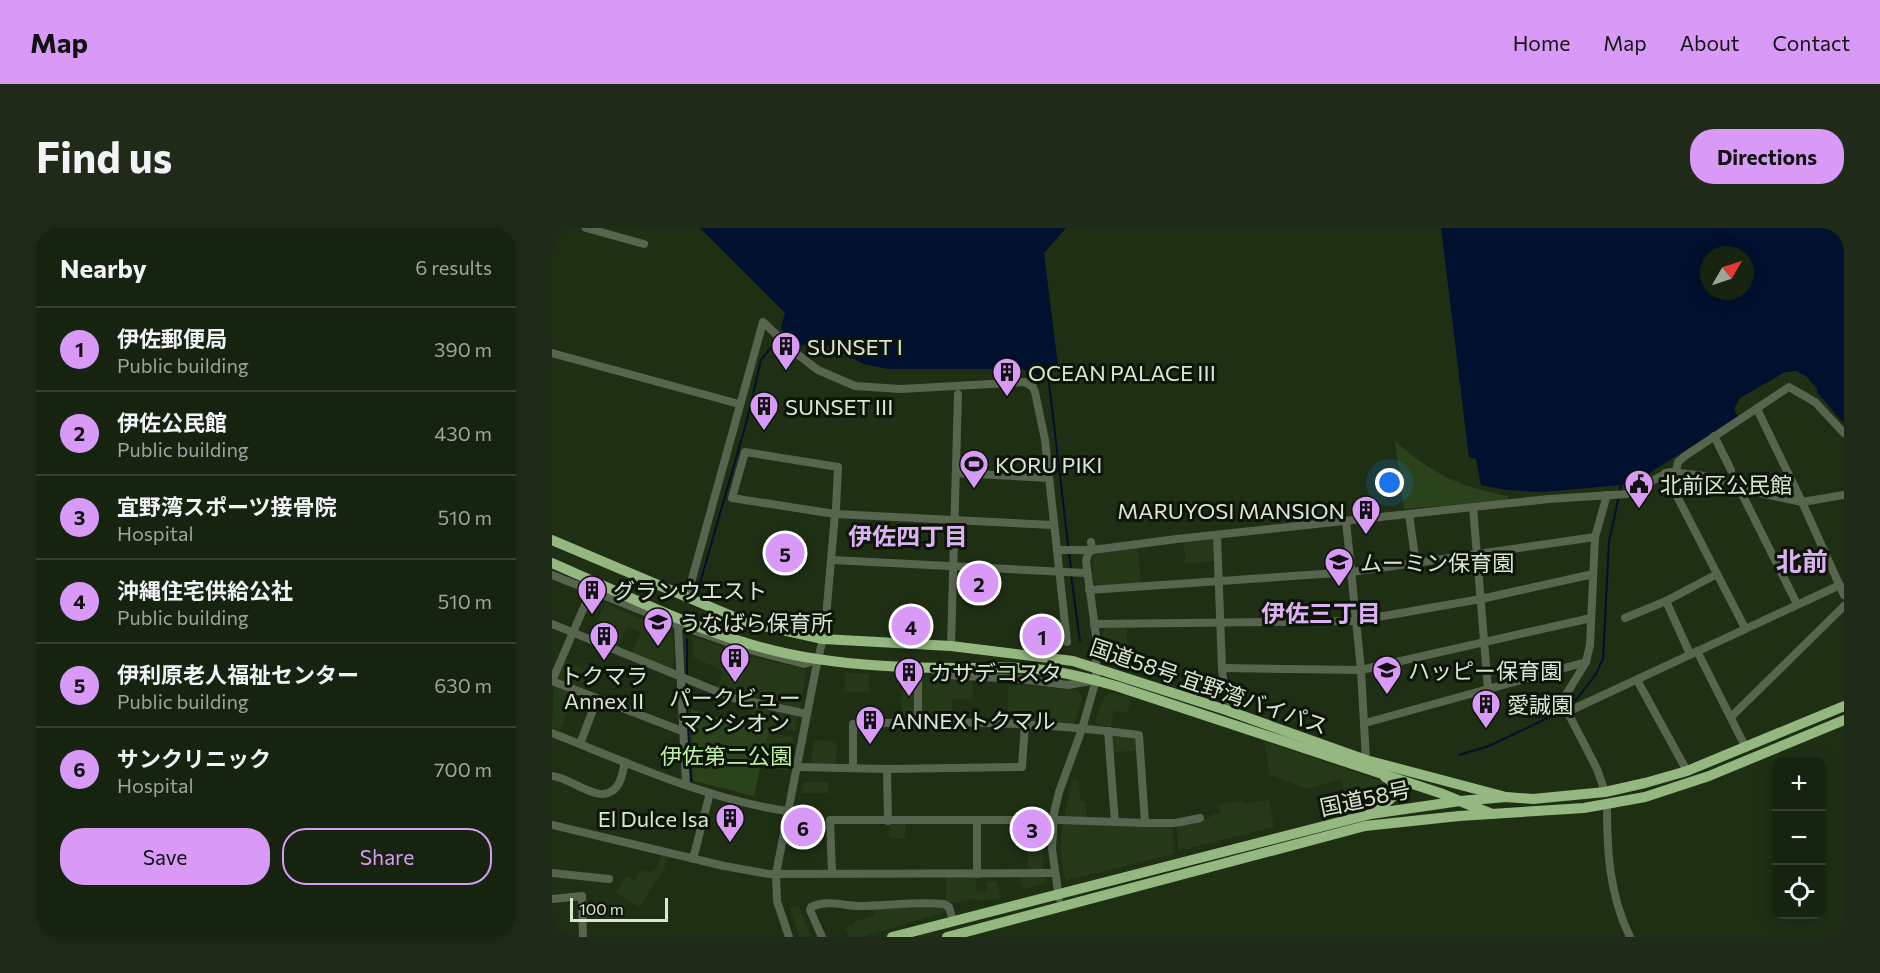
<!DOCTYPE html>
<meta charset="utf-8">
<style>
:root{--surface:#16230f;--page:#1f2b18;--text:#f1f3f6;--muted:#9ea49e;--line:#35402f;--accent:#d99af7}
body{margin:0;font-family:Commissioner,"Noto Sans JP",sans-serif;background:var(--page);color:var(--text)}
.controls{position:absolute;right:18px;bottom:18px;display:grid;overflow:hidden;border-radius:12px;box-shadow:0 3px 15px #0003}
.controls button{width:54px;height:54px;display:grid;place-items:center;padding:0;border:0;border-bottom:2px solid var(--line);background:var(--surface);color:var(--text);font:30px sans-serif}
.compass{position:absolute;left:1148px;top:18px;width:54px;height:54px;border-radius:50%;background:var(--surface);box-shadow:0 3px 15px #0003;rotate:51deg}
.scale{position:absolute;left:18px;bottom:15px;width:98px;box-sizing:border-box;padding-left:6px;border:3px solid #dae5d4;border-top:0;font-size:16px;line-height:21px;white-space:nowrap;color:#dae5d4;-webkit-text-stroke:4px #0d1409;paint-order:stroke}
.you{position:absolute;left:838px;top:255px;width:21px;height:21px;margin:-15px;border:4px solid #fff;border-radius:50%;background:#1a73e8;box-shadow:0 0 0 9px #1a73e833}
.badge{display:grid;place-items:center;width:39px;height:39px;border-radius:50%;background:var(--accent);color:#111;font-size:20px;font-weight:700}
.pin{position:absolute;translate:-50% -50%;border:3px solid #fff;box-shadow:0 2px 6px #0006}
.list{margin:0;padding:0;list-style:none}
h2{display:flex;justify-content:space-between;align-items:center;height:78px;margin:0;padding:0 24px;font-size:26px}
h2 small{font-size:20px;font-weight:400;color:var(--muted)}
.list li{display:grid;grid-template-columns:39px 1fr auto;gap:18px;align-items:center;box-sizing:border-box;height:84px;padding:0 24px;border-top:2px solid var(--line)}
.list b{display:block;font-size:22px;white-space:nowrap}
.list p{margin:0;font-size:20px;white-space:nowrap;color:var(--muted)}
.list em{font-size:20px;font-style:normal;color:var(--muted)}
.actions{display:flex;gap:12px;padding:18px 24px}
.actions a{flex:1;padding:14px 0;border:2px solid var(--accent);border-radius:24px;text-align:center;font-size:21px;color:var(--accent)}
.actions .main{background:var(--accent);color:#111}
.icon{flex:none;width:33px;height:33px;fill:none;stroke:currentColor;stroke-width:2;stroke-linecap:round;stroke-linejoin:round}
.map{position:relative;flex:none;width:1292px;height:709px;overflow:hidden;border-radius:24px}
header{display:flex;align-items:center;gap:36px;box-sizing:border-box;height:84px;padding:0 30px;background:var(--accent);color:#111}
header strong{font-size:28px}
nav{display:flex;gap:33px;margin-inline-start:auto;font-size:21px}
.intro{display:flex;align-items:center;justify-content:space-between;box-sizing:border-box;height:144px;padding:0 36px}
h1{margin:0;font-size:42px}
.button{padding:15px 27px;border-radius:24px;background:var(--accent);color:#111;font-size:21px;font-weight:700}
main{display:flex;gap:36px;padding:0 36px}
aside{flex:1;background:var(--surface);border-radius:24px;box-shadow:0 3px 15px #0003}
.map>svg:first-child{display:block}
</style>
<header>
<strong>Map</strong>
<nav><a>Home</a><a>Map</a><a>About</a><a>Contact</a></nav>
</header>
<div class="intro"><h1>Find us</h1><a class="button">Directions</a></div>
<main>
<aside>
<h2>Nearby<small>6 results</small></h2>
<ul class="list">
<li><span class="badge">1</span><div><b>伊佐郵便局</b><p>Public building</p></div><em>390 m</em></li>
<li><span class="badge">2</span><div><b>伊佐公民館</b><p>Public building</p></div><em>430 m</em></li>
<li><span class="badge">3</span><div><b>宜野湾スポーツ接骨院</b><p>Hospital</p></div><em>510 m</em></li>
<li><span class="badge">4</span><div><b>沖縄住宅供給公社</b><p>Public building</p></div><em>510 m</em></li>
<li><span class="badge">5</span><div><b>伊利原老人福祉センター</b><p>Public building</p></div><em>630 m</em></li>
<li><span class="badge">6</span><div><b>サンクリニック</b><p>Hospital</p></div><em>700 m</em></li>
</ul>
<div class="actions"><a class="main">Save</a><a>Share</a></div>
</aside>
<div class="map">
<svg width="1292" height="709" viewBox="0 0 1292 709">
<rect width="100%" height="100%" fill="#1e2f14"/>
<g fill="#253919">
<polygon points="659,312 662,315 663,333 633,335 632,315"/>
<polygon points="585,320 589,355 549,357 544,355 541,351 541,331 544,328 549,324"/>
<polygon points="53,375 120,405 122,423 121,440 118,444 79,427 89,404 75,398 65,421 39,410"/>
<polygon points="221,380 246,385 269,391 262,398 255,400 219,392"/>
<polygon points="553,400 575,400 576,430 572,438 557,433 554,429 551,405"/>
<polygon points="140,408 198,429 250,440 254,444 248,481 202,472 164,461 171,443 141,429"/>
<polygon points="12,432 38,444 30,463 8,454 5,448"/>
<polygon points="293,445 317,446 317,464 292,464"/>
<polygon points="349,449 363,449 363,491 350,491"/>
<polygon points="373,449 420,452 421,471 400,471 400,491 368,491 368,453"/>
<polygon points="456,456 524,462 531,469 522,497 456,493"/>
<polygon points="2,457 22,465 8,502 0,499"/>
<polygon points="557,465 580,470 576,485 562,483 559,499 546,497 543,494 552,470"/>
<polygon points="200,478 246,488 243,503 222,500 207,503 197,499"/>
<polygon points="216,505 242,509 236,543 209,538"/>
<polygon points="560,508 585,510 586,523 561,524"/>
<polygon points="262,512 285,513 284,537 259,537"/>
<polygon points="712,513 831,554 836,562 836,565 828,571 798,580 788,551 755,561 718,547"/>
<polygon points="521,551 527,553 528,572 534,574 535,590 512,589"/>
<polygon points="251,554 276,554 276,565 249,565"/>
<polygon points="717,572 722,599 626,623 625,597 657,590 659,587 668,585 667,576 691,573 692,576"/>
<polygon points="510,593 621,597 622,626 515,652 512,648 509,625"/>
<polygon points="460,594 490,594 491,642 476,642 476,614 460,614"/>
<polygon points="337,596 354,596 353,610 337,610"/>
<polygon points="110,627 116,629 112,641 87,680 64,664 75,648 83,653 90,642 96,644 105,640"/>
<polygon points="394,648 423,648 425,665 435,663 434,655 445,653 449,669 429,673 419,671 407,674 394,674"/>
<polygon points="467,648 493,648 495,654 471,662"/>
<polygon points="247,678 259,709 247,709 238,680"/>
<polygon points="391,678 396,683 310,709 297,709 293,700 302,697 302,694 322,687 320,679"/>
</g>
<g fill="#2a431b">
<path d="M843,213C878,244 909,260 956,268V272L852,281Z"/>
<polygon points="139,481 207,502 222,500 220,505 216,505 202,568 141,553"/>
</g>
<g fill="#00102f" fill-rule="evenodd">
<polygon points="148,0 514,0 492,25 506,138 501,141 499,151 494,151 470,141 336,141 312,136 258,109 251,118 232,104 229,100 233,85"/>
<path d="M889,0H1292V196L1265,164L1266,162L1254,148L1244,143L1233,144L1188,170L1182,181L1186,189L1080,256L990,264L955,262L929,257L924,231L917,229ZM1157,27H1193V63H1157Z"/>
</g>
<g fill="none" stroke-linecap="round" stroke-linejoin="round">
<g stroke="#00102f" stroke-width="2">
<polyline points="497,155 519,341"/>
<polyline points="519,347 528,413"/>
<polyline points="146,362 195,192 209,132 225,112"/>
<polyline points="135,448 135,411"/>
<polyline points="135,454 135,491 139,553"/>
<polyline points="1024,472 1044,446 1051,431 1057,314 1069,258"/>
<polyline points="907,527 937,518 1008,484"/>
</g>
<g stroke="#57654f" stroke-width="8">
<polyline points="34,0 92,16"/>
<polyline points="0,125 187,176"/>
<polyline points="1205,181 1250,274 1292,367"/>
<polyline points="1162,208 1179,242"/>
<polyline points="1124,243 1126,234 1133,228 1237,159 1263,174 1292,205"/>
<polyline points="404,245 497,250"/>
<polyline points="1113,245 1193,400"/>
<polyline points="1185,256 1245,376"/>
<polyline points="921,279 936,461"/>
<polyline points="857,286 864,336"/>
<polyline points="794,293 809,442 814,532"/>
<polyline points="665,308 670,440 674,482"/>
<polyline points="505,322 540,322 539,314"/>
<polyline points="280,332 534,345"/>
<polyline points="0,347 126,397 198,422 252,436 265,432"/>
<polyline points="537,362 800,344 1043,309"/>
<polyline points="39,363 0,453 130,503"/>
<polyline points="135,369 211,94 245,126 266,142 303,158 349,161 473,154 481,159 483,164 493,212 515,414"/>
<polyline points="1114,373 1138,426"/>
<polyline points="1073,390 1114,373 1165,346"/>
<polyline points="0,396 181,470 255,486"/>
<polyline points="542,396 803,393 929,371 1041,346"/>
<polyline points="126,397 134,557"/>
<polyline points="399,418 406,166"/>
<polyline points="1145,423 1194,520"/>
<polyline points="366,439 366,493"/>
<polyline points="670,440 809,442 1039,390"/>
<polyline points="382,442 394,447 467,451 516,457 539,453"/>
<polyline points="1085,452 1135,543"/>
<polyline points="1015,484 1288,357"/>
<polyline points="1179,489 1292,378"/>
<polyline points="813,495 1034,434"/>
<polyline points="556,503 563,594"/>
<path d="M0,505C76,535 153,571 235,583"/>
<polyline points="28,516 45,471"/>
<polyline points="245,539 335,541 470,539 473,495"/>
<polyline points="335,541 336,593"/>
<path d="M0,548C20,549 50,581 66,557C70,551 71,542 73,534"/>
<polyline points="1053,564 1045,541 1012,477 1012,470 1034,434 1038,417 1043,309 1055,267"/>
<path d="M1055,576C1055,623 1057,666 1078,709"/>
<polyline points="425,592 425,646"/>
<polyline points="593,595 623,595 648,590"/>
<polyline points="0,597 172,638 217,646 503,645"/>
<polyline points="141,631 158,565"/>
<polyline points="0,645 57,651"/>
<path d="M280,645L278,592H508L593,595L587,507C492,494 397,492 301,496V540"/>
<polyline points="507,670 500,621 502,585 507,564 530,501 544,452 544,408 534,333 536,326 540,322 625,311 921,279 997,271 1075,266 1117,244 1146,247 1185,256 1212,266 1250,274 1292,267"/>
<polyline points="0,671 30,668 31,709"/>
<polyline points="237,709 225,673 224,646 263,445 273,401 283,286 284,281 286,239 193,224 180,270 283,286 501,297"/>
<path d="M270,709L258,682L259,679C275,672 289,677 306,678C335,678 364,673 392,676L397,679L401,693"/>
</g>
<g stroke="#94b880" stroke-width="10">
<polyline points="0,312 194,394 271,411 399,418 521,433 674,482 814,532 954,569"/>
<path d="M0,335C86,372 172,418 265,431C311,438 359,440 406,440C432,440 458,438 484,441C511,444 537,450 564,458L888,565L940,586"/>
<path d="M822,585L843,567C844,558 841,553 833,549"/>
<polyline points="340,709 819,586 908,573 954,569 981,571 1053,564 1093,555 1135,543 1292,478"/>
<polyline points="395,709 813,598 907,588 1032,580 1093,569 1157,548 1292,492"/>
</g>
</g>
<defs>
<g id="building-pin" transform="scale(1.5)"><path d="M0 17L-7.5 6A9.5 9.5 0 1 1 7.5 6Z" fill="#d99af7" stroke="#0d1409"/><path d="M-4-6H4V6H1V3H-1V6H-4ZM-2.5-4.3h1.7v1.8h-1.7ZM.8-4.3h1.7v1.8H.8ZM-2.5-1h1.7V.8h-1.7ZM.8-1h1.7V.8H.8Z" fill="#111"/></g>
<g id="stadium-pin" transform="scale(1.5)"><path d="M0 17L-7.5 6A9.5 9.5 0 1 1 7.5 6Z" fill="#d99af7" stroke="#0d1409"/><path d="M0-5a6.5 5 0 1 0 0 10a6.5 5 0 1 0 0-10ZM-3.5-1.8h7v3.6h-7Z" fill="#111"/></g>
<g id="civic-pin" transform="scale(1.5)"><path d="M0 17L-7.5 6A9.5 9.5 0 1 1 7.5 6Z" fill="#d99af7" stroke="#0d1409"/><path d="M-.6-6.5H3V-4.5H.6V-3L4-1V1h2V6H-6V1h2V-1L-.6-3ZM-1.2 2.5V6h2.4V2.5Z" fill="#111"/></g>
<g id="school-pin" transform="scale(1.5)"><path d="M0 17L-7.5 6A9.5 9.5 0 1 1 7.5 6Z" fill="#d99af7" stroke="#0d1409"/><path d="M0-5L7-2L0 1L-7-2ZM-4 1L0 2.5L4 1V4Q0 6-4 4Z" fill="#111"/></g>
</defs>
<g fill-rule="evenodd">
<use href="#building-pin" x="234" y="118"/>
<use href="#building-pin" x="455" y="144"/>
<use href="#building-pin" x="212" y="178"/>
<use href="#stadium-pin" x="422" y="236"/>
<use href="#civic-pin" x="1087" y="256"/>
<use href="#building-pin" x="814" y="282"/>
<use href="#school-pin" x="787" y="334"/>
<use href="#building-pin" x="40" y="362"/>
<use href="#school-pin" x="106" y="394"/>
<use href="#building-pin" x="52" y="408"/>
<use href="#building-pin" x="183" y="430"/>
<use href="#school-pin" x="835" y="442"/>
<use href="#building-pin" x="357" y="444"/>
<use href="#building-pin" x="934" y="476"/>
<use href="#building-pin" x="318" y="492"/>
<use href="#building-pin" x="178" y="590"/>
</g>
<g text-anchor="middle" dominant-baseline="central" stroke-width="6" stroke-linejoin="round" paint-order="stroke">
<g font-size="22" fill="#dae5d4" stroke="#0d1409" text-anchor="start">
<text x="255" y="118">SUNSET I</text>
<text x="476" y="144">OCEAN PALACE III</text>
<text x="233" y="178">SUNSET III</text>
<text x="443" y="236">KORU PIKI</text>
<text x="1108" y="256">北前区公民館</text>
<text x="793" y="282" text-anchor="end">MARUYOSI MANSION</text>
<text x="808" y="334">ムーミン保育園</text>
<text x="61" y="362">グランウエスト</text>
<text x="127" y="394">うなばら保育所</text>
<text x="856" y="442">ハッピー保育園</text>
<text x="378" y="444">カサデコスタ</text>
<text x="52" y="447" text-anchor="middle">トクマラ<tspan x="52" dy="25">Annex II</tspan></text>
<text x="183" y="469" text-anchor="middle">パークビュー<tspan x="183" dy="25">マンシオン</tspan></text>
<text x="955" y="476">愛誠園</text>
<text x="339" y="492">ANNEXトクマル</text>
<text x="157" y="590" text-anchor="end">El Dulce Isa</text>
</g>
<g font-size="22" fill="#dae5d4" stroke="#0d1409">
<text transform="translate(657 458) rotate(19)">国道58号 宜野湾バイパス</text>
<text transform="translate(813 570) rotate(-12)">国道58号</text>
</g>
<g font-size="22" fill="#bef1a1" stroke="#0d1409">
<text x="174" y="527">伊佐第二公園</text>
</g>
<g font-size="24" font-weight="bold" fill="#ddb2f2" stroke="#0d1409">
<text x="356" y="307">伊佐四丁目</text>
<text x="769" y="384">伊佐三丁目</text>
</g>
<g font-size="26" font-weight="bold" fill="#ddb2f2" stroke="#0d1409">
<text x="1250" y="332">北前</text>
</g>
</g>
</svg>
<div class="controls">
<button>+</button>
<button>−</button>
<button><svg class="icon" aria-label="locate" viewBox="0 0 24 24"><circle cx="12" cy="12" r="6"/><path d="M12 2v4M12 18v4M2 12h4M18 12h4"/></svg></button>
</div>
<svg class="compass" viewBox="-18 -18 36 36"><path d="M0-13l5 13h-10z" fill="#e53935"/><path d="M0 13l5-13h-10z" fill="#9ea49e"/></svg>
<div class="scale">100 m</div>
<div class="you"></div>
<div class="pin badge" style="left:490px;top:408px">1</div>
<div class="pin badge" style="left:427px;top:355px">2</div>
<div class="pin badge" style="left:480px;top:601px">3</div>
<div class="pin badge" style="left:359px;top:398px">4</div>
<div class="pin badge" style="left:233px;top:325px">5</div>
<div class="pin badge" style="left:251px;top:599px">6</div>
</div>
</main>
